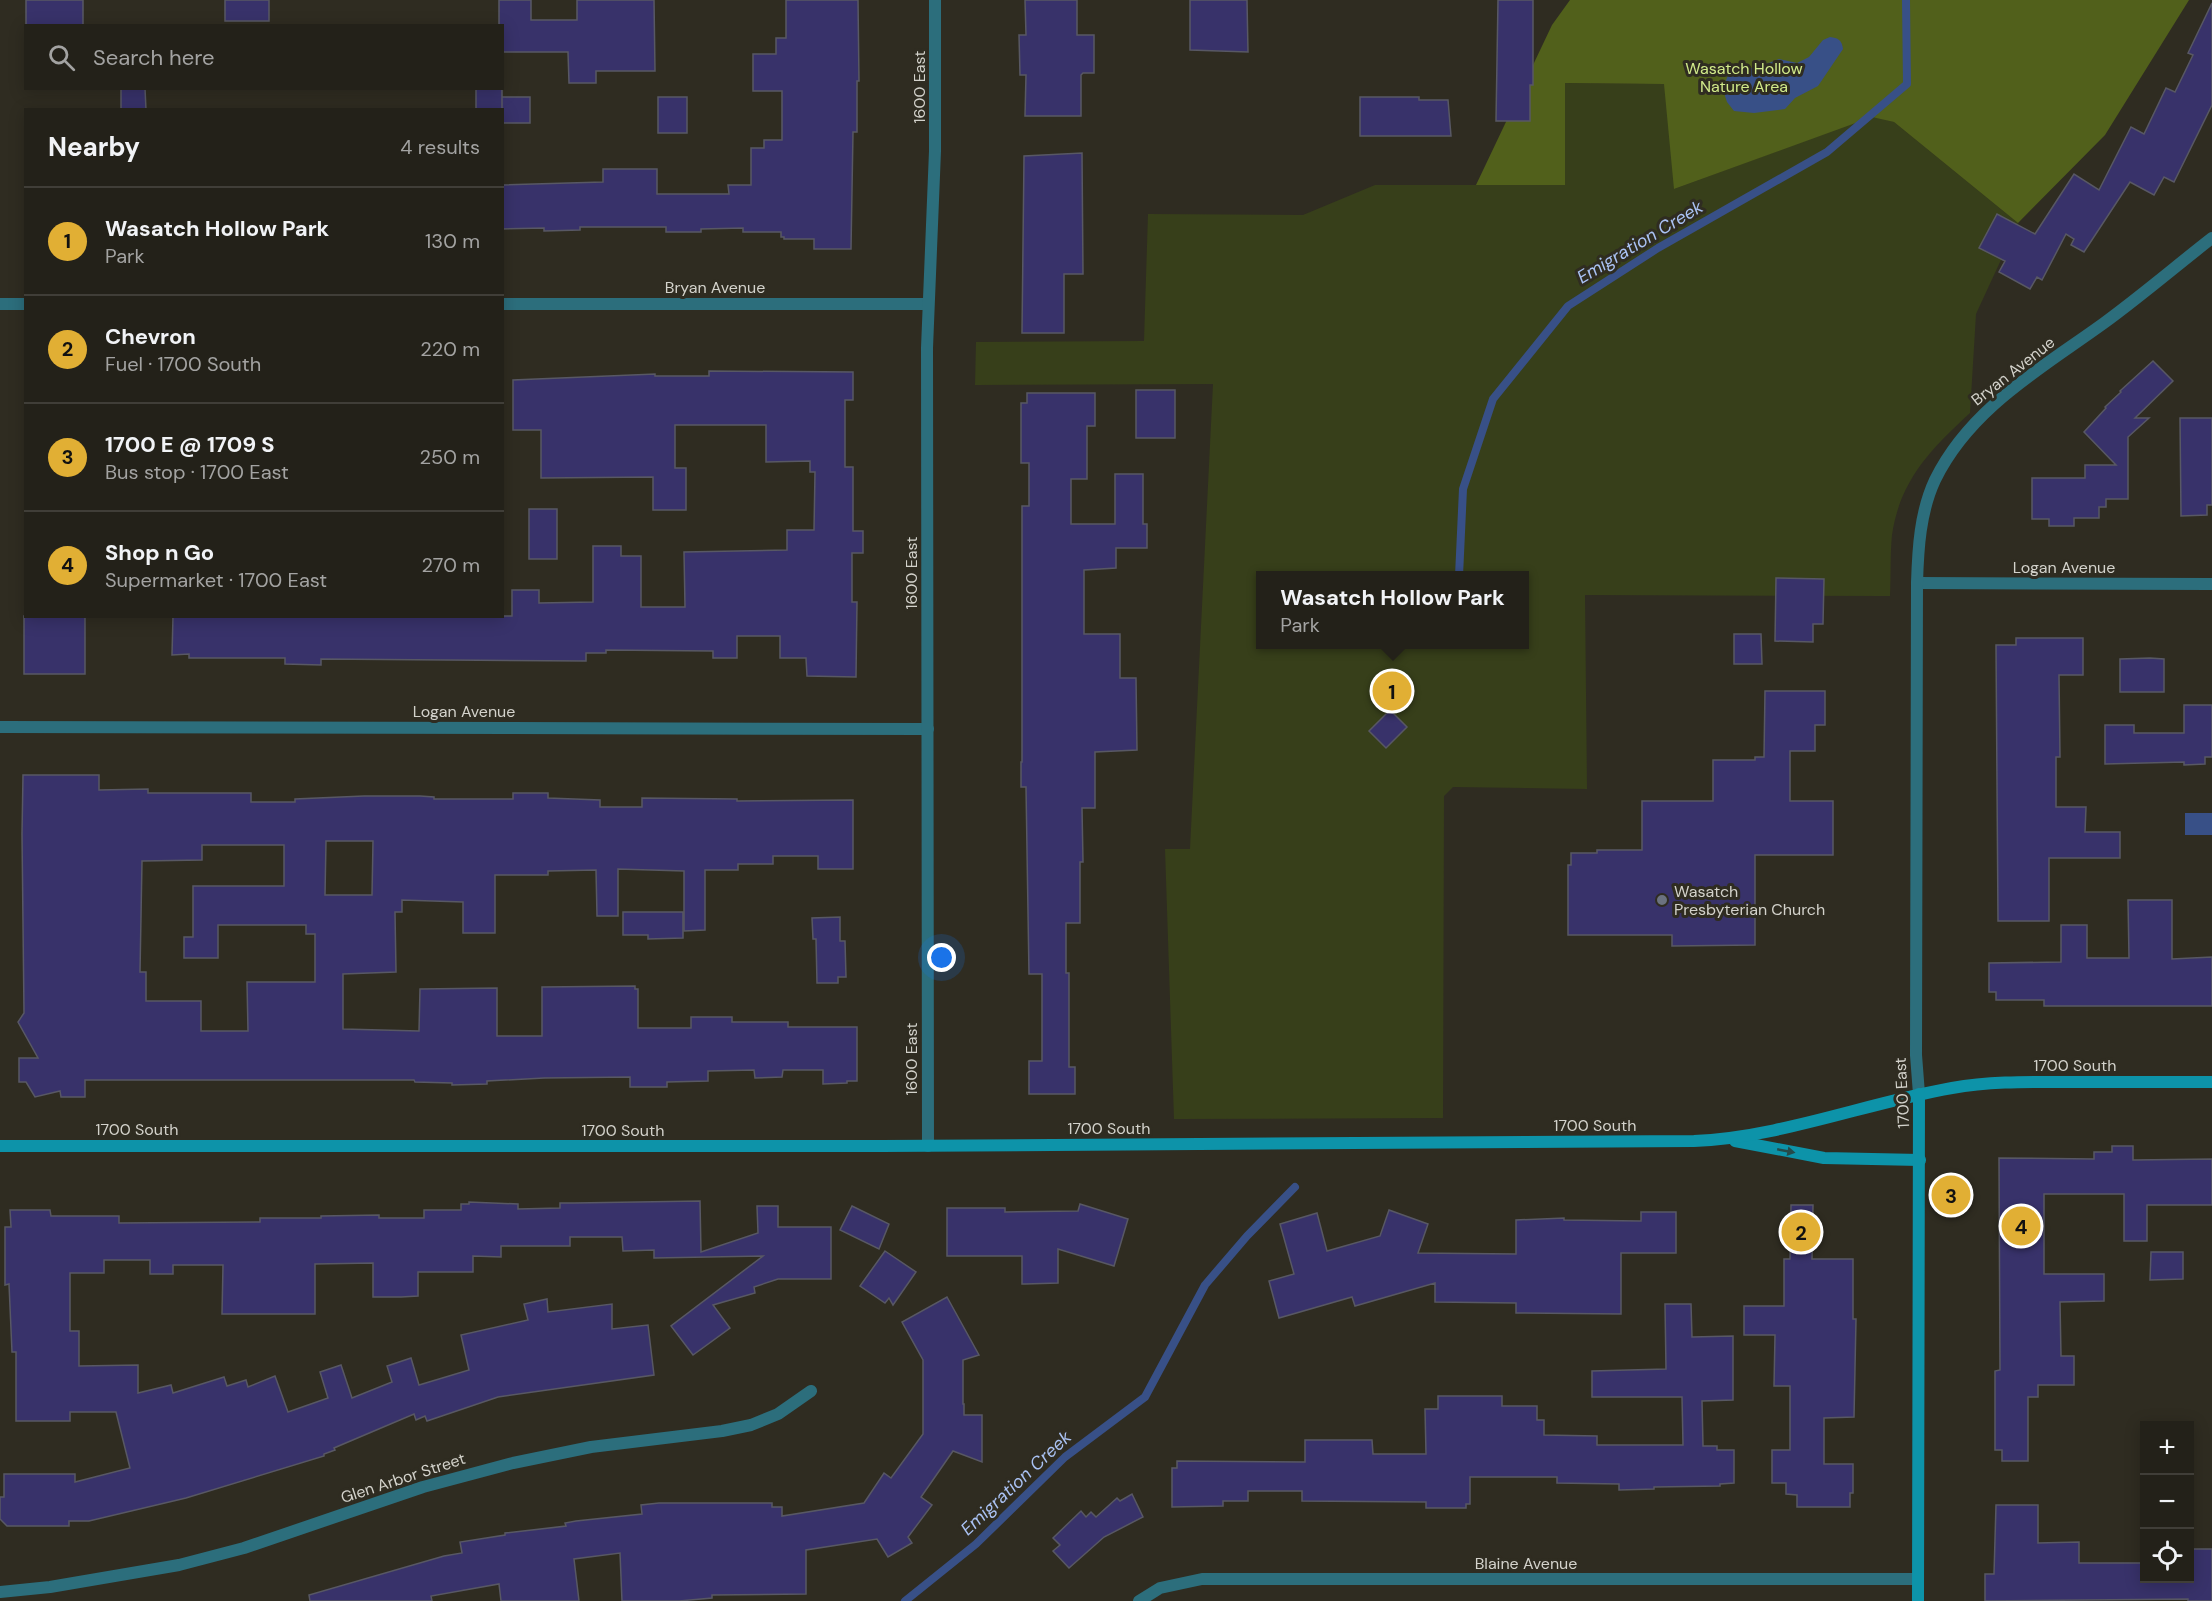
<!DOCTYPE html>
<meta charset="utf-8">
<style>
:root{--surface:#232119;--page:#2b2922;--text:#f1f3f6;--muted:#a3a3a2;--line:#403e38;--accent:#e1af34}
body{margin:0;font-family:"DM Sans",sans-serif;background:var(--page);color:var(--text)}
.controls{position:absolute;right:18px;bottom:18px;display:grid;overflow:hidden;border-radius:0px;box-shadow:0 3px 15px #0003}
.controls button{width:54px;height:54px;display:grid;place-items:center;padding:0;border:0;border-bottom:2px solid var(--line);background:var(--surface);color:var(--text);font:30px sans-serif}
.you{position:absolute;left:942px;top:958px;width:21px;height:21px;margin:-15px;border:4px solid #fff;border-radius:50%;background:#1a73e8;box-shadow:0 0 0 9px #1a73e833}
.badge{display:grid;place-items:center;width:39px;height:39px;border-radius:50%;background:var(--accent);color:#111;font-size:20px;font-weight:700}
.pin{position:absolute;translate:-50% -50%;border:3px solid #fff;box-shadow:0 2px 6px #0006}
.popup{position:absolute;left:1256px;top:571px;width:273px;height:78px;box-sizing:border-box;display:grid;place-content:center;border-radius:0px;background:var(--surface);filter:drop-shadow(0 2px 4px #0005);font-size:20px;white-space:nowrap;color:var(--muted)}
.popup b{font-size:22px;color:var(--text)}
.popup::after{content:'';position:absolute;left:50%;top:100%;margin-left:-12px;border:12px solid transparent;border-top-color:var(--surface)}
.list{margin:0;padding:0;list-style:none}
h2{display:flex;justify-content:space-between;align-items:center;height:78px;margin:0;padding:0 24px;font-size:26px}
h2 small{font-size:20px;font-weight:400;color:var(--muted)}
.list li{display:grid;grid-template-columns:39px 1fr auto;gap:18px;align-items:center;box-sizing:border-box;height:108px;padding:0 24px;border-top:2px solid var(--line)}
.list b{display:block;font-size:22px;white-space:nowrap}
.list p{margin:0;font-size:20px;white-space:nowrap;color:var(--muted)}
.list em{font-size:20px;font-style:normal;color:var(--muted)}
.icon{flex:none;width:33px;height:33px;fill:none;stroke:currentColor;stroke-width:2;stroke-linecap:round;stroke-linejoin:round}
.map{position:relative;flex:none;width:2212px;height:1601px;overflow:hidden}
.search{position:absolute;background:var(--surface);box-shadow:0 3px 15px #0003;left:24px;top:24px;width:480px;height:66px;display:flex;align-items:center;gap:15px;box-sizing:border-box;padding:0 21px;border-radius:0px;color:var(--muted);font-size:22px}
.panel{position:absolute;background:var(--surface);box-shadow:0 3px 15px #0003;left:24px;top:108px;width:480px;height:510px;border-radius:0px}
.map>svg:first-child{display:block}
</style>
<div class="map">
<svg width="2212" height="1601" viewBox="0 0 2212 1601">
<rect width="100%" height="100%" fill="#2f2c21"/>
<path fill="#373f1a" fill-rule="evenodd" d="M1891,0L1674,189L1872,116L1894,122L2018,223L1976,314L1970,413C1931,449 1900,480 1892,535C1890,555 1891,576 1890,596L1585,595L1587,789L1453,787L1444,796L1443,1118L1174,1119L1165,849H1190L1213,384L975,385L976,342L1144,341L1148,214L1303,215L1375,185H1476L1577,18ZM1559,79L1663,84L1565,83V185H1494ZM1260,576H1524V644H1260Z"/>
<polygon fill="#51601b" points="1570,0 2189,0 2105,135 2018,223 1894,122 1872,117 1674,189 1664,84 1565,83 1565,185 1476,185 1552,25"/>
<g fill="#385087">
<path d="M1830,37C1838,38 1842,40 1843,49L1818,86L1795,98L1785,109L1754,113L1734,111L1727,102L1725,96V83L1728,75L1743,68H1756L1779,59L1797,63L1809,57L1823,40Z"/>
<rect x="2185" y="813" width="27" height="22"/>
</g>
<g fill="none" stroke-linecap="round" stroke-linejoin="round">
<g stroke="#385087" stroke-width="8">
<polyline points="1459,576 1463,489 1493,399 1568,306 1658,248 1827,152 1907,84 1906,0"/>
<polyline points="905,1601 976,1544 1065,1457 1145,1397 1205,1285 1247,1236 1295,1187"/>
</g>
</g>
<g fill="#38326a" stroke="#585864" stroke-width="1.5" fill-rule="evenodd">
<rect x="26" y="0" width="57" height="26"/>
<rect x="225" y="0" width="44" height="21"/>
<polygon points="499,0 531,0 531,20 577,20 577,0 654,0 655,71 596,71 596,83 569,83 568,52 502,52 502,26 499,26"/>
<polygon points="786,0 858,0 859,81 857,81 857,132 853,132 851,249 814,249 814,239 784,239 784,237 781,237 781,232 743,232 743,228 701,229 701,232 666,232 666,227 580,227 580,230 544,231 544,228 502,229 502,185 603,182 603,169 657,169 657,194 729,194 728,185 751,185 751,148 764,148 764,140 782,140 782,91 753,91 753,54 776,54 776,38 786,38"/>
<polygon points="1025,0 1077,0 1077,35 1094,35 1094,73 1083,73 1081,75 1081,116 1025,116 1026,75 1020,75 1019,35 1026,35"/>
<polygon points="1190,0 1247,0 1248,52 1190,50"/>
<polygon points="1498,0 1533,0 1533,85 1530,85 1530,121 1496,121"/>
<polygon points="2212,3 2212,105 2174,182 2164,177 2154,195 2130,182 2084,252 2071,245 2074,239 2066,234 2042,280 2037,277 2030,289 1999,272 2005,261 1979,248 1997,214 2035,234 2074,174 2099,190 2131,127 2144,134 2166,88 2175,92 2193,55 2188,53"/>
<polygon points="121,88 145,88 146,110 121,110"/>
<polygon points="476,88 502,88 502,108 502,97 530,97 530,123 502,123 502,110 476,110"/>
<rect x="658" y="97" width="29" height="36"/>
<polygon points="1360,97 1419,97 1419,100 1448,100 1451,136 1360,136"/>
<polygon points="1082,153 1083,274 1064,274 1064,333 1022,333 1024,156"/>
<polygon points="2153,361 2173,381 2135,418 2149,418 2128,437 2128,499 2106,499 2106,507 2099,507 2099,518 2074,518 2074,526 2049,526 2049,519 2032,519 2032,478 2085,478 2085,465 2116,465 2084,432 2106,408 2105,407 2121,392 2120,391"/>
<polygon points="709,371 853,372 853,400 845,400 845,467 853,467 853,531 863,531 863,553 852,553 852,602 857,602 856,677 807,676 806,658 780,658 780,636 737,636 737,658 713,658 713,651 606,650 606,653 586,653 586,661 321,659 321,665 285,664 285,658 189,658 189,654 172,655 173,616 512,616 512,590 539,590 539,603 593,602 593,546 621,546 621,556 641,556 641,607 685,607 684,552 787,550 787,530 814,530 815,472 810,472 810,461 766,462 766,425 675,425 675,468 686,468 686,510 653,510 653,477 541,478 541,430 513,430 513,380 655,374 655,376 709,376"/>
<rect x="1136" y="390" width="39" height="48"/>
<polygon points="1027,393 1095,393 1095,426 1087,426 1087,479 1071,479 1071,524 1115,524 1115,474 1143,474 1143,524 1147,524 1147,548 1116,548 1116,568 1084,570 1084,634 1120,634 1120,678 1136,678 1137,750 1095,752 1095,808 1082,808 1083,862 1080,862 1080,923 1066,923 1066,973 1069,973 1069,1067 1075,1067 1075,1094 1029,1094 1029,1061 1042,1061 1042,974 1029,974 1026,787 1021,787 1021,762 1022,762 1022,506 1029,506 1029,463 1021,463 1021,403 1027,403"/>
<polygon points="2180,418 2212,418 2212,505 2207,505 2207,515 2181,516"/>
<rect x="529" y="509" width="28" height="50"/>
<polygon points="1776,578 1824,579 1823,624 1813,624 1813,642 1775,641"/>
<rect x="24" y="616" width="61" height="58"/>
<polygon points="1734,634 1761,634 1762,664 1734,664"/>
<polygon points="2016,638 2083,638 2083,675 2059,675 2060,757 2056,757 2056,807 2086,807 2085,832 2120,832 2120,858 2049,858 2049,921 1998,921 1996,645 2016,645"/>
<polygon points="2150,658 2164,659 2164,692 2120,692 2120,659"/>
<polygon points="1765,691 1825,691 1825,725 1815,725 1815,751 1790,751 1790,801 1833,801 1833,855 1755,855 1755,945 1672,946 1672,935 1568,935 1568,865 1571,865 1571,853 1597,853 1597,850 1642,850 1642,801 1713,801 1713,760 1755,760 1755,757 1764,757"/>
<polygon points="2184,705 2212,705 2212,757 2205,757 2205,764 2184,765 2184,762 2105,764 2105,725 2134,725 2134,733 2184,733"/>
<polygon points="1390,710 1407,727 1386,748 1369,731"/>
<path d="M23,775H99V790L148,789V793H251V802H295V799L364,796H420L434,797V799H513V793H548V798L600,800V807H642V798L737,799V801L853,800V869H818V856H773V864H738V870H705V930L684,931V871L618,869V916H597L596,870L548,871V875H495V933H463V902L402,900V912H395L396,972L343,974V1029L419,1031L420,989L497,988V1036H542V987L635,986V989H638V1028H691V1017H732V1022H788V1027H857V1081H847V1083L823,1084V1070H783L782,1077L755,1078L754,1070L708,1071V1081L667,1082V1087H630V1077L544,1078L487,1081V1084L452,1085V1083L415,1082L414,1080H85V1097H61L60,1091L35,1097L26,1082H19V1058H38L18,1022L24,1013L22,834ZM326,841H373L372,895H325ZM202,845H284V886H193V937H184V958H218V925H306V934H315V982H247L248,1031H201V1001H146V972H140L142,861L202,860Z"/>
<polygon points="2128,900 2172,900 2172,959 2212,957 2212,1006 2044,1006 2044,1000 1996,1000 1996,992 1989,992 1989,963 2061,962 2061,925 2087,925 2087,958 2129,958"/>
<polygon points="623,912 683,912 683,938 648,939 648,935 623,935"/>
<polygon points="840,917 840,941 845,941 846,977 838,977 838,983 817,983 816,939 813,939 812,918"/>
<polygon points="2112,1146 2133,1146 2133,1160 2212,1159 2212,1205 2147,1205 2147,1241 2124,1241 2124,1194 2044,1194 2044,1274 2104,1274 2104,1301 2060,1302 2061,1356 2074,1356 2074,1385 2038,1385 2038,1397 2028,1397 2028,1461 2002,1461 2002,1450 1995,1450 1995,1371 2000,1370 1999,1158 2094,1159 2094,1152 2112,1152"/>
<polygon points="700,1201 701,1252 758,1233 757,1206 778,1206 778,1227 831,1227 831,1279 778,1279 754,1287 755,1293 713,1305 730,1328 693,1355 671,1326 763,1256 654,1258 654,1250 623,1251 622,1237 570,1237 570,1246 501,1246 501,1257 473,1256 473,1272 418,1272 418,1296 401,1297 373,1297 373,1263 315,1264 315,1314 222,1314 223,1265 173,1265 173,1274 150,1274 150,1260 104,1260 104,1273 70,1273 70,1331 79,1331 79,1366 138,1365 138,1393 171,1385 173,1393 224,1377 227,1386 246,1380 248,1387 275,1376 288,1412 328,1398 320,1372 341,1365 352,1398 392,1382 387,1366 411,1358 419,1385 469,1370 461,1335 528,1320 524,1304 547,1299 548,1312 612,1304 612,1329 648,1325 654,1375 498,1397 427,1421 425,1416 416,1420 414,1414 334,1448 335,1450 324,1454 324,1456 186,1498 89,1521 69,1521 69,1526 7,1526 0,1519 0,1497 4,1497 4,1474 75,1474 75,1482 130,1468 116,1412 70,1412 70,1421 16,1421 16,1352 12,1352 9,1284 5,1285 5,1227 11,1227 10,1210 50,1210 51,1216 119,1216 119,1223 260,1222 260,1218 321,1218 321,1216 379,1215 379,1218 424,1218 424,1210 461,1210 461,1204 469,1204 469,1202 518,1204 518,1209 560,1208 560,1203 574,1203"/>
<polygon points="1080,1204 1128,1219 1114,1266 1058,1249 1058,1283 1025,1284 1022,1284 1022,1256 947,1256 947,1208 1005,1208 1005,1212 1078,1211"/>
<polygon points="1791,1205 1813,1205 1812,1259 1853,1259 1853,1319 1856,1319 1854,1417 1824,1418 1824,1464 1853,1464 1853,1493 1850,1493 1850,1507 1797,1507 1797,1495 1786,1494 1786,1483 1772,1483 1772,1450 1790,1450 1790,1386 1774,1386 1775,1335 1744,1335 1744,1306 1784,1306 1784,1259 1790,1259"/>
<polygon points="852,1206 889,1224 879,1249 840,1230"/>
<polygon points="1389,1210 1428,1224 1418,1253 1516,1254 1516,1220 1564,1218 1564,1220 1641,1221 1641,1212 1676,1212 1676,1253 1621,1253 1621,1314 1516,1313 1516,1303 1435,1302 1435,1283 1355,1306 1352,1297 1279,1318 1269,1281 1294,1274 1280,1224 1317,1213 1327,1251 1380,1236"/>
<polygon points="885,1251 916,1272 893,1305 889,1298 885,1303 860,1286"/>
<polygon points="2151,1252 2183,1252 2183,1279 2150,1280"/>
<polygon points="947,1297 979,1355 963,1360 963,1404 964,1404 964,1415 982,1415 982,1462 953,1451 921,1497 932,1505 908,1537 912,1543 888,1557 877,1539 806,1550 806,1594 712,1595 712,1598 679,1601 622,1601 620,1553 574,1559 579,1601 501,1601 499,1584 431,1596 432,1601 310,1601 309,1595 444,1556 462,1553 460,1542 505,1535 505,1533 566,1526 565,1523 576,1521 642,1514 641,1505 659,1503 772,1503 772,1507 782,1507 782,1516 864,1503 884,1473 891,1478 923,1434 923,1360 902,1322"/>
<polygon points="1665,1304 1691,1304 1692,1337 1733,1336 1733,1400 1702,1401 1703,1446 1717,1446 1717,1450 1734,1450 1734,1483 1720,1484 1720,1486 1654,1487 1654,1489 1619,1490 1619,1484 1557,1483 1557,1477 1470,1477 1470,1504 1466,1504 1466,1508 1426,1508 1426,1502 1302,1501 1302,1491 1248,1491 1248,1501 1223,1501 1223,1506 1172,1507 1172,1468 1177,1468 1177,1461 1305,1462 1305,1440 1372,1440 1373,1454 1426,1454 1425,1409 1438,1409 1438,1396 1502,1396 1502,1406 1537,1406 1537,1420 1544,1420 1544,1435 1597,1436 1597,1445 1683,1445 1682,1397 1592,1397 1592,1371 1666,1369"/>
<polygon points="1132,1494 1143,1517 1104,1537 1069,1568 1053,1551 1060,1545 1053,1538 1081,1511 1086,1517 1091,1512 1096,1517 1117,1498 1120,1501"/>
<polygon points="1996,1505 2038,1505 2038,1543 2079,1542 2079,1563 2145,1563 2145,1578 2190,1578 2190,1549 2212,1549 2212,1601 2188,1601 2188,1599 1985,1601 1985,1574 1994,1574"/>
</g>
<g fill="none" stroke-linecap="round" stroke-linejoin="round">
<g stroke="#2c6e7c" stroke-width="12">
<polyline points="0,304 26,304"/>
<polyline points="502,304 928,304"/>
<polyline points="1917,583 2212,584"/>
<polyline points="0,727 928,729"/>
<path d="M1919,1094L1916,1055L1917,583C1918,549 1920,512 1935,480C1970,408 2042,368 2104,323C2141,296 2176,266 2212,238"/>
<polyline points="928,1146 927,348 935,151 935,0"/>
<polyline points="0,1592 50,1587 179,1565 244,1548 423,1487 513,1463 591,1447 722,1431 751,1425 778,1414 811,1391"/>
<polyline points="1139,1601 1160,1588 1202,1579 1918,1579"/>
</g>
<g stroke="#0d93a9" stroke-width="12">
<polyline points="1735,1141 1824,1158 1920,1160"/>
<path d="M0,1146H882L1694,1141C1782,1137 1866,1103 1952,1088C1992,1081 2031,1082 2071,1082C2118,1082 2165,1082 2212,1082"/>
<polyline points="1918,1601 1919,1094"/>
</g>
</g>
<defs><path id="oneway-solid" d="M-6-.8H1V-3.2L6.5 0L1 3.2V.8H-6Z" transform="scale(1.5)"/></defs>
<use fill="#254b4a" href="#oneway-solid" transform="translate(1786 1151) rotate(11)"/>
<circle fill="#6b7280" stroke="#2f2c21" stroke-width="2" cx="1662" cy="900" r="6"/>
<g text-anchor="middle" dominant-baseline="central" stroke-width="6" stroke-linejoin="round" paint-order="stroke">
<g font-size="16" fill="#d1ea8a" stroke="#2f2c21">
<text x="1744" y="68">Wasatch Hollow<tspan x="1744" dy="18">Nature Area</tspan></text>
</g>
<g font-size="16" fill="#d3d2cb" stroke="#2f2c21">
<text transform="translate(919 87) rotate(-90)">1600 East</text>
<text x="715" y="287">Bryan Avenue</text>
<text transform="translate(2013 371) rotate(-38)">Bryan Avenue</text>
<text x="2064" y="567">Logan Avenue</text>
<text transform="translate(911 573) rotate(-90)">1600 East</text>
<text x="464" y="711">Logan Avenue</text>
<text transform="translate(911 1059) rotate(-90)">1600 East</text>
<text x="2075" y="1065">1700 South</text>
<text transform="translate(1902 1093) rotate(-93)">1700 East</text>
<text x="1595" y="1125">1700 South</text>
<text x="1109" y="1128">1700 South</text>
<text x="137" y="1129">1700 South</text>
<text x="623" y="1130">1700 South</text>
<text transform="translate(403 1478) rotate(-18)">Glen Arbor Street</text>
<text x="1526" y="1563">Blaine Avenue</text>
</g>
<g font-size="16" fill="#d3d2cb" stroke="#2f2c21" text-anchor="start">
<text x="1674" y="891">Wasatch<tspan x="1674" dy="18">Presbyterian Church</tspan></text>
</g>
<g font-size="18" font-style="italic" fill="#aac2f3" stroke="#2f2c21">
<text transform="translate(1640 242) rotate(-31)">Emigration Creek</text>
<text transform="translate(1016 1483) rotate(-43)">Emigration Creek</text>
</g>
</g>
</svg>
<div class="controls">
<button>+</button>
<button>−</button>
<button><svg class="icon" aria-label="locate" viewBox="0 0 24 24"><circle cx="12" cy="12" r="6"/><path d="M12 2v4M12 18v4M2 12h4M18 12h4"/></svg></button>
</div>
<div class="you"></div>
<div class="pin badge" style="left:1392px;top:691px">1</div>
<div class="popup"><b>Wasatch Hollow Park</b>Park</div>
<div class="pin badge" style="left:1801px;top:1232px">2</div>
<div class="pin badge" style="left:1951px;top:1195px">3</div>
<div class="pin badge" style="left:2021px;top:1226px">4</div>
<div class="search"><svg class="icon" aria-label="search" viewBox="0 0 24 24"><circle cx="10" cy="10" r="6"/><path d="M15 15l6 6"/></svg>Search here</div>
<section class="panel">
<h2>Nearby<small>4 results</small></h2>
<ul class="list">
<li><span class="badge">1</span><div><b>Wasatch Hollow Park</b><p>Park</p></div><em>130 m</em></li>
<li><span class="badge">2</span><div><b>Chevron</b><p>Fuel · 1700 South</p></div><em>220 m</em></li>
<li><span class="badge">3</span><div><b>1700 E @ 1709 S</b><p>Bus stop · 1700 East</p></div><em>250 m</em></li>
<li><span class="badge">4</span><div><b>Shop n Go</b><p>Supermarket · 1700 East</p></div><em>270 m</em></li>
</ul>
</section>
</div>
